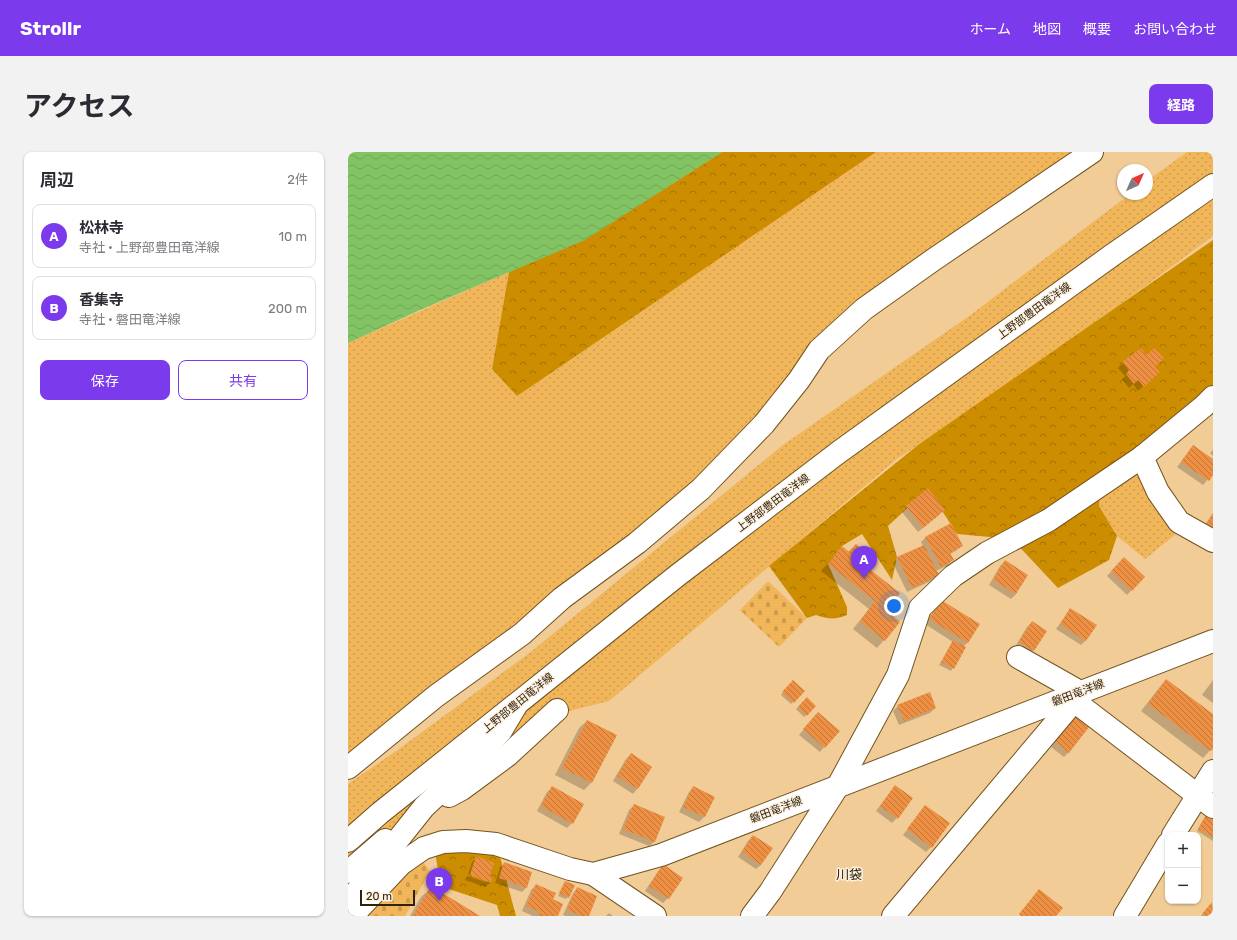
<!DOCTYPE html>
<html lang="ja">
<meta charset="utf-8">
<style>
:root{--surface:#fff;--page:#f2f2f3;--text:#2b2b33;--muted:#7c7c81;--line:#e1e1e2;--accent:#7c3aed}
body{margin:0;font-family:Rubik,"Noto Sans JP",sans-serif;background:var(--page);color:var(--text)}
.controls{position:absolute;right:12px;bottom:12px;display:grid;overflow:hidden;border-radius:8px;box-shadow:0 1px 3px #0004}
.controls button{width:36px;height:36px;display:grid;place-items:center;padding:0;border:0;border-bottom:1px solid var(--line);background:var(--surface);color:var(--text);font:20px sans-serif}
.compass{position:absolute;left:769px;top:12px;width:36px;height:36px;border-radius:50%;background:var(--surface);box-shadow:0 1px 3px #0004;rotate:45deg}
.scale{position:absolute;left:12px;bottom:10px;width:55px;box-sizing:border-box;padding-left:4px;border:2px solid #2f210b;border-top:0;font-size:11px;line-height:14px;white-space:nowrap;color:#2f210b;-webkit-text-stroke:3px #fdf2e2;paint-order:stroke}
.you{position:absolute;left:546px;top:454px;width:14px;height:14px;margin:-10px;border:3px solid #fff;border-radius:50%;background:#1a73e8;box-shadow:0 0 0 6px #1a73e833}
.badge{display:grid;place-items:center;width:26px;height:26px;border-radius:50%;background:var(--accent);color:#fff;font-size:13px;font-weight:700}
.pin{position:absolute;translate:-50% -33px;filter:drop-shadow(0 1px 2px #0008)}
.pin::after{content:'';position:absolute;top:21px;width:14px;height:12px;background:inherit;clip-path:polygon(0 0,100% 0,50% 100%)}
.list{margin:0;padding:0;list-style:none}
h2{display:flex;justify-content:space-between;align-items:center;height:52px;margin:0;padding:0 16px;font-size:17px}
h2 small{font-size:13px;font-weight:400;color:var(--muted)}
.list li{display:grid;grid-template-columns:26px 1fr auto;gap:12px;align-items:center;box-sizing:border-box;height:64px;margin:0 8px 8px;padding:0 8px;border:1px solid var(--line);border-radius:8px}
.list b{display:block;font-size:15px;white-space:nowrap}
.list p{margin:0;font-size:13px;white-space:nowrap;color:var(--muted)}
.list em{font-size:13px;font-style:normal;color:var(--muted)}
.actions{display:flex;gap:8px;padding:12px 16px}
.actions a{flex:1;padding:9px 0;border:1px solid var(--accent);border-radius:8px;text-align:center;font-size:14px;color:var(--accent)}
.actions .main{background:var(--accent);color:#fff}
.map{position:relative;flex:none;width:865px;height:764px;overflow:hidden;border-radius:8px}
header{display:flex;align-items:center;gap:24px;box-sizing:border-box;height:56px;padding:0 20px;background:var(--accent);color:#fff}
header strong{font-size:19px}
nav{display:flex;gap:22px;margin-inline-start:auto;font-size:14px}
.intro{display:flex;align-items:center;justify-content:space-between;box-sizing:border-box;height:96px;padding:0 24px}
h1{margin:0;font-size:28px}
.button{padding:10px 18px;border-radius:8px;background:var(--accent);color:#fff;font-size:14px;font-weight:700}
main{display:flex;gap:24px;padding:0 24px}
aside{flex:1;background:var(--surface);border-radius:8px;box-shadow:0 1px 3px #0004}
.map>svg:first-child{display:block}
</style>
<header>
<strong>Strollr</strong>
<nav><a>ホーム</a><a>地図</a><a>概要</a><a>お問い合わせ</a></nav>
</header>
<div class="intro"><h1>アクセス</h1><a class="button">経路</a></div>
<main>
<aside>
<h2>周辺<small>2件</small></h2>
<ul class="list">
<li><span class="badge">A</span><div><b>松林寺</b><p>寺社 · 上野部豊田竜洋線</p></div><em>10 m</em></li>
<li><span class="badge">B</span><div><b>香集寺</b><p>寺社 · 磐田竜洋線</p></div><em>200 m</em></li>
</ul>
<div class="actions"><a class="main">保存</a><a>共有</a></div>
</aside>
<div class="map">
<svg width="865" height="764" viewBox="0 0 865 764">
<defs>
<pattern id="grass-dots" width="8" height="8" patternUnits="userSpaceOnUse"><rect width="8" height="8" fill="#f0b659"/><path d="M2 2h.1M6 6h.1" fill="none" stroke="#ce9c4c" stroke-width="1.8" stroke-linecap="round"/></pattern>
<pattern id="forest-crowns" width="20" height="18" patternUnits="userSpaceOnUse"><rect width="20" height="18" fill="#cc8d00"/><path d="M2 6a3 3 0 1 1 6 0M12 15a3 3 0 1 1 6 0" fill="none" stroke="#a67301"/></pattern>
<pattern id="cemetery-stones" width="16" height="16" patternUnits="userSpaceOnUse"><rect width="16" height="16" fill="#f0b659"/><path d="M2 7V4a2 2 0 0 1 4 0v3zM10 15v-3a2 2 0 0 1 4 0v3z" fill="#ce9c4c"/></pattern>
<pattern id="water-waves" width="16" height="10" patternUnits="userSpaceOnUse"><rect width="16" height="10" fill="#82c364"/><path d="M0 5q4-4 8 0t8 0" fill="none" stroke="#71a755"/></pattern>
<pattern id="building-back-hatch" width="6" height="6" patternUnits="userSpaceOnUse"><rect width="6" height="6" fill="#ed9044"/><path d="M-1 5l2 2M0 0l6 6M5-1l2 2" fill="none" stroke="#c07537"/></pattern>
</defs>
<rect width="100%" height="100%" fill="#f1cc97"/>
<g fill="url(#grass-dots)">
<polygon points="521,0 739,0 494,177 393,295 83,538 0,608 0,191 161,120 144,217"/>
<polygon points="839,0 865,0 865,84 700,206 549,307 261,549 217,560 109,640 11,726 0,738 0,632 51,597 184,499 435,293 624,162 782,42 799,42 799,29"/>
<polygon points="797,311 838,374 797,407 769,384 751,354 752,334"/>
</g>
<g fill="url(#forest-crowns)">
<polygon points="374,0 528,0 169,244 144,217 161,120 263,71"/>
<path d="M865,88V242L752,334L751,354L769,384L761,408L710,436L664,387L609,382L580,337L540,374L549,405L544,428L514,382L494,394L480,412L499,455V463C487,468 480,467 468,463L459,466L421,414L570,293Z"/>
<polygon points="144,692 153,708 168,764 152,764 149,753 98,736 90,718 87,700"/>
</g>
<g fill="url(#cemetery-stones)">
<polygon points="420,429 459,466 431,495 392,458"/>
<polygon points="73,707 82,719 57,764 17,764"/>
</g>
<polygon fill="url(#water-waves)" points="0,0 374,0 237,88 72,158 0,191"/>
<g fill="#0003">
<polygon points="775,211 806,215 806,225 790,239 785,232 781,236 774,227 777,224 770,216"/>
<polygon points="845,294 865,309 865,321 855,333 829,315"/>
<polygon points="865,298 865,304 862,301"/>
<polygon points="580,338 591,363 570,380 554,360"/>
<polygon points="865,361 865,385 854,377"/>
<polygon points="577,386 614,393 609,398 601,403 604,408 600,413 588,419 589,423 585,428 559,440 545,411 550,406 575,394 573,390"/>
<polygon points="508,393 509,409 545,448 545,465 536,488 529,496 505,477 521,457 473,419 494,395 500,400"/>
<polygon points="776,406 796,425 779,443 759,424"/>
<polygon points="657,409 668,442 663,447 641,433 652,414"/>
<polygon points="589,454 630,472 619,491 615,495 616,496 603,519 591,513 605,490 577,472"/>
<polygon points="723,457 738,488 733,493 708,477"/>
<polygon points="684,470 697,479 685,499 681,503 667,495 679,475"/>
<polygon points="818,528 865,563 865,595 855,606 793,559 811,536"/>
<polygon points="865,528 865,551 854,543"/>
<polygon points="445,529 455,539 443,552 433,543"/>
<polygon points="459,546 467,554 456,565 448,557"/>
<polygon points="550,554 587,556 582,561 551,573 545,559"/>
<polygon points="465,566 476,595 472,600 451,583"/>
<polygon points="239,569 267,584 243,631 236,638 207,623 231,576"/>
<polygon points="722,570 721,600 716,605 703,595"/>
<polygon points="283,602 303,615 289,637 285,642 265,629 278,607"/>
<polygon points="547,634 549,666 544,671 528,659"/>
<polygon points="346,635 366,645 356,665 351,670 331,660 341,640"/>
<polygon points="204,636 224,671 219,676 189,659 199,640"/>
<polygon points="286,653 316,666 306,690 301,694 271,682 281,658"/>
<polygon points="577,654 583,695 578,700 555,683"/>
<polygon points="856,666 865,668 865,689 849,679"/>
<polygon points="405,684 413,713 408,717 390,705 400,689"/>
<polygon points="129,705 141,724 142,731 137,735 117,728 119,724 138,730 138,728 120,722 124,710"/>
<polygon points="157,712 179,735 174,740 147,731 152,716"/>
<polygon points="315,714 320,746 315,751 297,739 311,718"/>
<polygon points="218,730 220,745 218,747 210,744"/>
<polygon points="188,733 203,748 209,764 185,764 174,759 183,738"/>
<polygon points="83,736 130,764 62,764 73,745"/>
<polygon points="230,736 240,764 218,764 215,763 225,741"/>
<polygon points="864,751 865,764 853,764 862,753"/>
<polygon points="261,761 265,764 258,764"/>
</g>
<g fill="url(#building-back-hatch)">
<polygon points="793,196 798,203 806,196 816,206 807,215 812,220 796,235 790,228 786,232 778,222 781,218 774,210"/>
<polygon points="845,293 865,307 865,323 861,329 833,310"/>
<polygon points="580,336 597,358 575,376 558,354"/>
<polygon points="865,362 865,377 858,372"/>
<polygon points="603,371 615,394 602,401 606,408 593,415 577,385"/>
<polygon points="508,392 517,399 510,408 552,441 547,448 555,454 546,465 552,470 537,489 512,469 527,449 480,412 494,394 501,400"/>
<polygon points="576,393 591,423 564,436 549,405"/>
<polygon points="776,405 797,425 784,439 763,419"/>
<polygon points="657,408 680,423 668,442 645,428"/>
<polygon points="593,448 632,472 620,491 581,467"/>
<polygon points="722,456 749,473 738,489 712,472"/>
<polygon points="684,469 699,479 686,499 671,490"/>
<polygon points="605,488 618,495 606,517 593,510"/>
<polygon points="818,527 865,562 865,597 863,599 800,552"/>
<polygon points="445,528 457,539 446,551 434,540"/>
<polygon points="582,540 588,556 556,569 549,553"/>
<polygon points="459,545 468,554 459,564 450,555"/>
<polygon points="470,560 492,579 477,596 455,577"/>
<polygon points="726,564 741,575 721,601 707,589"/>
<polygon points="239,568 269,583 244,631 214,616"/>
<polygon points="283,601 304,615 290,637 269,624"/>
<polygon points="547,633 565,646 550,667 532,654"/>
<polygon points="204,634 236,652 225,672 193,654"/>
<polygon points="345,634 367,645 357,665 335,655"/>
<polygon points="286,652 317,665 307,690 275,677"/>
<polygon points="577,653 602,671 584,696 559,677"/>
<polygon points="858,663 865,667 865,685 850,677"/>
<polygon points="405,683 425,696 413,713 394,700"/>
<polygon points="128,704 146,711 142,724 145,725 143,731 122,723"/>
<polygon points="156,710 184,720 179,736 151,726"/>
<polygon points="315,712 335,726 321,747 301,734"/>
<polygon points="217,729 227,733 221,746 211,741"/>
<polygon points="188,732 208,741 205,747 215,752 210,764 190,764 192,760 178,754"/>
<polygon points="83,734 132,764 65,764"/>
<polygon points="229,735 249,744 241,764 233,764 219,758"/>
<polygon points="691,737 715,756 708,764 673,764 671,762"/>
<polygon points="864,750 865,764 857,764 854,762"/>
</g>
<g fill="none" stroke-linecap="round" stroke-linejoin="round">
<g stroke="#73531f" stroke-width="24">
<g id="minor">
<polyline points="794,305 810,340 831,370 865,389"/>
<polyline points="670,505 732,540"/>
<polyline points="724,543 726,549 865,655"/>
<polyline points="0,616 88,544 174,482 214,446 289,391 353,337 416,272 451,228 471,198 516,157 585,108 744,0"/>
<polyline points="101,644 114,637 160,603 209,558"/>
<polyline points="825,683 865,619"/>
<polyline points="0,720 37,688"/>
<polyline points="245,722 307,764"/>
<polyline points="8,759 2,748 76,655 129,605 153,579 169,552"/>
<polyline points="404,764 422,740 490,634 550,523 572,456 605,424 639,401 701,368 794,305 856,254 865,245"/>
<polyline points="545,764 726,549"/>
<polyline points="777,764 820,692"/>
</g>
</g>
<g stroke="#73531f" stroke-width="24">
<g id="major">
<polyline points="0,689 32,661 330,423 491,300 763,104 865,33"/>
<polyline points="4,764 53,712 76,696 95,690 118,689 148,692 222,717 245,722 313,703 865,489"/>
</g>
</g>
<use href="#minor" stroke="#fff" stroke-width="22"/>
<use href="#major" stroke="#fff" stroke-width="22"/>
</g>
<g text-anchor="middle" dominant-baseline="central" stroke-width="3" stroke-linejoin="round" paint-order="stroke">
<g font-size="11" fill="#2f210b" stroke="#fdf2e2">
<text transform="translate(686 159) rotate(-36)">上野部豊田竜洋線</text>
<text transform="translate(425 351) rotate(-37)">上野部豊田竜洋線</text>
<text transform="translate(730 541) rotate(-21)">磐田竜洋線</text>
<text transform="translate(170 551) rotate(-39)">上野部豊田竜洋線</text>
<text transform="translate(428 658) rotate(-21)">磐田竜洋線</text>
</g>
<g font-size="13" fill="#2f210b" stroke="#fdf2e2">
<text x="501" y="722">川袋</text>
</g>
</g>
</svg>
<div class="controls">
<button>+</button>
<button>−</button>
</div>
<svg class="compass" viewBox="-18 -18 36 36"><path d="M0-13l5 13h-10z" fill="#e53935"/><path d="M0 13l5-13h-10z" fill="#7c7c81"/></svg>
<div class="scale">20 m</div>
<div class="you"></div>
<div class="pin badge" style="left:516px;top:427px">A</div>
<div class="pin badge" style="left:91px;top:749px">B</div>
</div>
</main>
